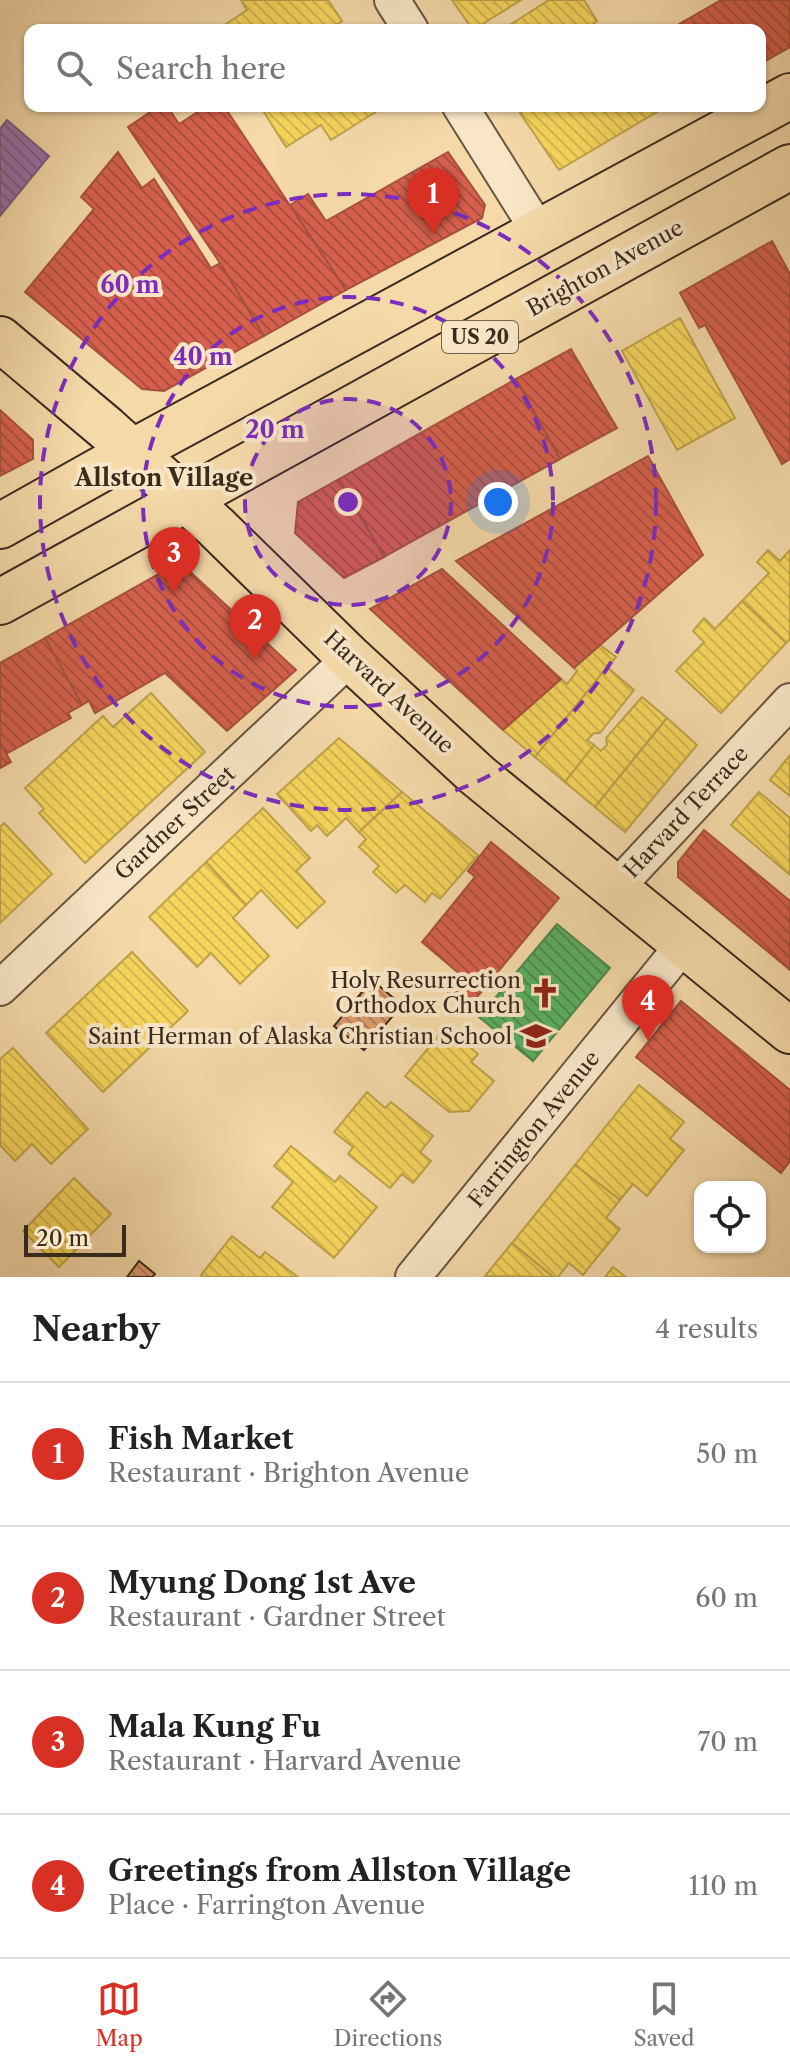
<!DOCTYPE html>
<meta charset="utf-8">
<style>
:root{--surface:#fff;--page:#f2f2f2;--text:#222;--muted:#767676;--line:#e0e0e0;--accent:#d93025}
body{margin:0;font-family:"Libre Caslon Text",serif;background:var(--page);color:var(--text)}
.controls{position:absolute;right:24px;bottom:24px;display:grid;overflow:hidden;border-radius:16px;box-shadow:0 2px 6px #0004}
.controls button{width:72px;height:72px;display:grid;place-items:center;padding:0;border:0;border-bottom:2px solid var(--line);background:var(--surface);color:var(--text);font:40px sans-serif}
.scale{position:absolute;left:24px;bottom:20px;width:102px;box-sizing:border-box;padding-left:8px;border:4px solid #3a2b1d;border-top:0;font-size:22px;line-height:28px;white-space:nowrap;color:#3a2b1d;-webkit-text-stroke:6px #f8e6c7;paint-order:stroke}
.you{position:absolute;left:498px;top:502px;width:28px;height:28px;margin:-20px;border:6px solid #fff;border-radius:50%;background:#1a73e8;box-shadow:0 0 0 12px #1a73e833}
.badge{display:grid;place-items:center;width:52px;height:52px;border-radius:50%;background:var(--accent);color:#fff;font-size:26px;font-weight:700}
.pin{position:absolute;translate:-50% -66px;filter:drop-shadow(0 2px 4px #0008)}
.pin::after{content:'';position:absolute;top:42px;width:28px;height:24px;background:inherit;clip-path:polygon(0 0,100% 0,50% 100%)}
.list{margin:0;padding:0;list-style:none}
h2{display:flex;justify-content:space-between;align-items:center;height:104px;margin:0;padding:0 32px;font-size:34px}
h2 small{font-size:26px;font-weight:400;color:var(--muted)}
.list li{display:grid;grid-template-columns:52px 1fr auto;gap:24px;align-items:center;box-sizing:border-box;height:144px;padding:0 32px;border-top:2px solid var(--line)}
.list b{display:block;font-size:30px;white-space:nowrap}
.list p{margin:0;font-size:26px;white-space:nowrap;color:var(--muted)}
.list em{font-size:26px;font-style:normal;color:var(--muted)}
.icon{flex:none;width:44px;height:44px;fill:none;stroke:currentColor;stroke-width:2;stroke-linecap:round;stroke-linejoin:round}
.map{position:relative;flex:none;width:790px;height:1277px;overflow:hidden}
.search{position:absolute;background:var(--surface);box-shadow:0 2px 6px #0004;left:24px;right:24px;top:24px;height:88px;display:flex;align-items:center;gap:20px;box-sizing:border-box;padding:0 28px;border-radius:16px;color:var(--muted);font-size:30px}
.sheet{height:680px;background:var(--surface)}
nav{display:flex;justify-content:space-around;align-items:center;box-sizing:border-box;height:112px;border-top:2px solid var(--line);background:var(--surface);font-size:22px;color:var(--muted)}
nav a{display:grid;justify-items:center;gap:4px}
nav .on{color:var(--accent)}
.map>svg:first-child{display:block}
</style>
<div class="map">
<svg width="790" height="1277" viewBox="0 0 790 1277">
<defs>
<pattern id="homes-back-hatch" width="6" height="6" patternUnits="userSpaceOnUse" patternTransform="scale(2)"><rect width="6" height="6" fill="#f6d55c"/><path d="M-1 5l2 2M0 0l6 6M5-1l2 2" fill="none" stroke="#d4b750"/></pattern>
<pattern id="shops-back-hatch" width="6" height="6" patternUnits="userSpaceOnUse" patternTransform="scale(2)"><rect width="6" height="6" fill="#d6604d"/><path d="M-1 5l2 2M0 0l6 6M5-1l2 2" fill="none" stroke="#af4f3f"/></pattern>
<pattern id="offices-back-hatch" width="6" height="6" patternUnits="userSpaceOnUse" patternTransform="scale(2)"><rect width="6" height="6" fill="#9970ab"/><path d="M-1 5l2 2M0 0l6 6M5-1l2 2" fill="none" stroke="#7e5c8b"/></pattern>
<pattern id="public-back-hatch" width="6" height="6" patternUnits="userSpaceOnUse" patternTransform="scale(2)"><rect width="6" height="6" fill="#5aae61"/><path d="M-1 5l2 2M0 0l6 6M5-1l2 2" fill="none" stroke="#4b8e4f"/></pattern>
<pattern id="building-back-hatch" width="6" height="6" patternUnits="userSpaceOnUse" patternTransform="scale(2)"><rect width="6" height="6" fill="#db9c6e"/><path d="M-1 5l2 2M0 0l6 6M5-1l2 2" fill="none" stroke="#b37f5a"/></pattern>
</defs>
<rect width="100%" height="100%" fill="#f5d9a9"/>
<filter id="stains"><feTurbulence type="fractalNoise" baseFrequency=".0025" numOctaves="4"/><feColorMatrix values="0 0 0 0 .2 0 0 0 0 .09 0 0 0 0 .02 0 0 0 .5 -.17"/></filter>
<radialGradient id="worn" r=".72"><stop offset=".6" stop-color="#630" stop-opacity="0"/><stop offset="1" stop-color="#630" stop-opacity=".3"/></radialGradient>
<g fill="url(#homes-back-hatch)" stroke="#bea249" stroke-width="2">
<polygon points="241,0 328,0 342,21 329,30 217,30 247,10"/>
<polygon points="452,0 521,0 473,30"/>
<polygon points="549,0 584,0 597,21 584,30 502,30"/>
<polygon points="273,106 385,106 331,140 321,125 286,147 264,112"/>
<polygon points="531,106 667,106 559,170 520,113"/>
<polygon points="680,318 735,418 677,450 622,351"/>
<polygon points="768,550 780,561 790,550 790,639 786,643 742,601 769,573 757,562"/>
<polygon points="742,601 786,643 721,713 676,671 704,642 693,631 704,618 715,629"/>
<polygon points="600,645 616,657 535,757 503,730 561,679 567,684 577,671 574,668"/>
<polygon points="607,667 634,690 600,733 594,733 587,740 594,745 565,782 535,757"/>
<polygon points="151,693 205,752 85,863 39,813 44,809 25,788 103,716 113,727"/>
<polygon points="642,697 667,718 595,807 565,782 594,745 601,751 607,745 606,738"/>
<polygon points="667,718 697,745 625,832 595,807"/>
<polygon points="339,738 402,792 359,832 346,818 327,836 317,825 311,831 277,794"/>
<polygon points="790,755 790,796 770,780"/>
<polygon points="402,792 478,855 440,899 432,893 425,902 405,885 396,893 373,872 379,866 359,847 366,839 359,832"/>
<polygon points="759,792 790,818 790,875 731,825"/>
<polygon points="263,808 310,858 296,871 325,902 297,928 261,890 246,905 206,862"/>
<polygon points="4,823 52,874 0,923 0,827"/>
<polygon points="206,862 246,905 233,918 269,956 240,984 211,953 197,967 149,917"/>
<polygon points="132,952 188,1011 103,1092 46,1033"/>
<polygon points="446,1027 478,1054 471,1062 494,1081 469,1111 449,1112 405,1076"/>
<polygon points="13,1048 88,1129 51,1164 32,1144 15,1161 0,1145 0,1059"/>
<polygon points="639,1085 684,1122 670,1139 684,1150 647,1196 633,1184 620,1200 575,1165"/>
<polygon points="367,1092 385,1108 391,1102 433,1136 420,1152 431,1161 413,1183 402,1174 390,1188 348,1154 353,1147 334,1132"/>
<polygon points="291,1146 335,1182 340,1176 377,1207 334,1258 272,1207 293,1182 274,1166"/>
<polygon points="575,1165 620,1200 606,1218 620,1229 583,1275 569,1263 558,1277 553,1277 512,1243"/>
<polygon points="74,1178 111,1214 59,1267 23,1231"/>
<polygon points="232,1236 260,1258 265,1252 298,1277 203,1277 201,1275"/>
<polygon points="512,1243 553,1277 485,1276"/>
<polygon points="613,1267 626,1277 605,1277"/>
</g>
<g fill="url(#shops-back-hatch)" stroke="#a7503f" stroke-width="2">
<polygon points="721,0 790,0 790,47 760,64 760,30 669,30"/>
<polygon points="159,106 167,106 179,124 207,106 224,106 346,290 264,336 220,263 128,127"/>
<polygon points="118,152 142,188 154,179 211,268 220,263 264,336 164,391 142,389 25,292 94,209 81,197"/>
<polygon points="448,152 485,205 482,218 346,290 290,205 308,194 326,221"/>
<polygon points="772,241 790,274 790,459 782,464 705,325 699,328 680,293"/>
<polygon points="571,349 617,428 560,459 516,379"/>
<polygon points="516,379 560,459 384,557 339,479"/>
<polygon points="0,410 33,440 33,459 0,476"/>
<polygon points="648,456 703,555 574,668 456,561"/>
<polygon points="339,479 384,557 344,578 295,533 298,502"/>
<polygon points="171,567 186,568 296,670 227,731 165,673 95,713 89,701 82,705 45,638"/>
<polygon points="442,569 561,679 503,730 370,609"/>
<polygon points="45,638 82,705 68,713 71,718 6,754 0,743 0,663"/>
<polygon points="0,743 11,762 0,768"/>
<polygon points="704,830 790,901 790,970 678,877 678,862"/>
<polygon points="491,842 559,898 468,1008 447,991 461,975 422,942 475,877 468,871"/>
<polygon points="681,1001 790,1090 790,1161 781,1173 636,1057"/>
</g>
<polygon fill="url(#offices-back-hatch)" stroke="#7c5b80" stroke-width="2" points="7,120 49,156 0,216 0,129"/>
<polygon fill="url(#public-back-hatch)" stroke="#50874d" stroke-width="2" points="557,924 610,968 533,1061 479,1017"/>
<g fill="url(#building-back-hatch)" stroke="#3a2b1d" stroke-width="2">
<polygon points="372,980 402,1005 364,1050 334,1026"/>
<polygon points="139,1261 155,1274 152,1277 127,1277"/>
</g>
<g fill="none" stroke-linecap="round" stroke-linejoin="round">
<g stroke="#695640" stroke-width="38">
<g id="street">
<polyline points="392,0 411,30"/>
<polyline points="460,106 539,232"/>
<polyline points="615,889 790,701"/>
<polyline points="0,988 350,658"/>
<polyline points="413,1277 684,944"/>
</g>
</g>
<g stroke="#3a2b1d" stroke-width="48">
<g id="primary">
<polyline points="0,339 106,428 215,526 350,658 477,775 790,1031"/>
<polyline points="0,526 132,452 790,96"/>
<polyline points="0,602 790,167"/>
</g>
</g>
<use href="#street" stroke="#f8e6c7" stroke-width="34"/>
<use href="#primary" stroke="#f5d9a9" stroke-width="44"/>
</g>
<circle cx="348" cy="502" r="103" fill="#7b2cbf" fill-opacity=".12"/>
<g fill="none" stroke="#7b2cbf" stroke-width="4" stroke-dasharray="14 10">
<circle cx="348" cy="502" r="103"/>
<circle cx="348" cy="502" r="205"/>
<circle cx="348" cy="502" r="308"/>
</g>
<defs>
<g id="church-bare" transform="scale(2.4)"><path d="M-1.2-6h2.4v3.5h3.3v2.4h-3.3V6h-2.4V-.1h-3.3v-2.4h3.3Z" fill="#8f2418" stroke="#f8e6c7" stroke-width="2.5" paint-order="stroke"/></g>
<g id="school-bare" transform="scale(2.4)"><path d="M0-5L7-2L0 1L-7-2ZM-4 1L0 2.5L4 1V4Q0 6-4 4Z" fill="#8f2418" stroke="#f8e6c7" stroke-width="2.5" paint-order="stroke"/></g>
</defs>
<g fill-rule="evenodd">
<use href="#church-bare" x="545" y="993"/>
<use href="#school-bare" x="536" y="1036"/>
</g>
<g text-anchor="middle" dominant-baseline="central" stroke-width="8" stroke-linejoin="round" paint-order="stroke">
<rect fill="#f8e6c7" stroke="#736350" stroke-width="2" x="442" y="321" width="76" height="32" rx="6"/>
<g font-size="20" font-weight="bold" fill="#3a2b1d">
<text x="480" y="337">US 20</text>
</g>
<g font-size="22" fill="#3a2b1d" stroke="#f8e6c7">
<text transform="translate(605 268) rotate(-29)">Brighton Avenue</text>
<text transform="translate(389 692) rotate(43)">Harvard Avenue</text>
<text transform="translate(686 812) rotate(-47)">Harvard Terrace</text>
<text transform="translate(175 823) rotate(-43)">Gardner Street</text>
<text transform="translate(534 1129) rotate(-51)">Farrington Avenue</text>
</g>
<g font-size="22" fill="#3a2b1d" stroke="#f8e6c7" text-anchor="end">
<text x="521" y="980">Holy Resurrection<tspan x="521" dy="25">Orthodox Church</tspan></text>
<text x="512" y="1036">Saint Herman of Alaska Christian School</text>
</g>
<g font-size="24" font-weight="bold" fill="#3a2b1d" stroke="#f8e6c7">
<text x="164" y="477">Allston Village</text>
</g>
</g>
<circle cx="348" cy="502" r="12" fill="#7b2cbf" stroke="#f8e6c7" stroke-width="4"/>
<g font-size="24" text-anchor="middle" font-weight="bold" fill="#7b2cbf" stroke="#f8e6c7" stroke-width="8" stroke-linejoin="round" paint-order="stroke">
<text x="130" y="293">60 m</text>
<text x="203" y="365">40 m</text>
<text x="275" y="438">20 m</text>
</g>
<rect width="100%" height="100%" filter="url(#stains)"/>
<rect width="100%" height="100%" fill="url(#worn)"/>
</svg>
<div class="controls">
<button><svg class="icon" aria-label="locate" viewBox="0 0 24 24"><circle cx="12" cy="12" r="6"/><path d="M12 2v4M12 18v4M2 12h4M18 12h4"/></svg></button>
</div>
<div class="scale">20 m</div>
<div class="you"></div>
<div class="pin badge" style="left:433px;top:234px">1</div>
<div class="pin badge" style="left:255px;top:660px">2</div>
<div class="pin badge" style="left:174px;top:593px">3</div>
<div class="pin badge" style="left:648px;top:1041px">4</div>
<div class="search"><svg class="icon" aria-label="search" viewBox="0 0 24 24"><circle cx="10" cy="10" r="6"/><path d="M15 15l6 6"/></svg>Search here</div>
</div>
<section class="sheet">
<h2>Nearby<small>4 results</small></h2>
<ul class="list">
<li><span class="badge">1</span><div><b>Fish Market</b><p>Restaurant · Brighton Avenue</p></div><em>50 m</em></li>
<li><span class="badge">2</span><div><b>Myung Dong 1st Ave</b><p>Restaurant · Gardner Street</p></div><em>60 m</em></li>
<li><span class="badge">3</span><div><b>Mala Kung Fu</b><p>Restaurant · Harvard Avenue</p></div><em>70 m</em></li>
<li><span class="badge">4</span><div><b>Greetings from Allston Village</b><p>Place · Farrington Avenue</p></div><em>110 m</em></li>
</ul>
</section>
<nav>
<a class="on"><svg class="icon" aria-label="map" viewBox="0 0 24 24"><path d="M3 6l6-2 6 2 6-2v14l-6 2-6-2-6 2zM9 4v14M15 6v14"/></svg>Map</a>
<a><svg class="icon" aria-label="directions" viewBox="0 0 24 24"><path d="M12 3l9 9-9 9-9-9zM9 14v-3h6M13 9l2 2-2 2"/></svg>Directions</a>
<a><svg class="icon" aria-label="saved" viewBox="0 0 24 24"><path d="M7 4h10v16l-5-4-5 4z"/></svg>Saved</a>
</nav>
